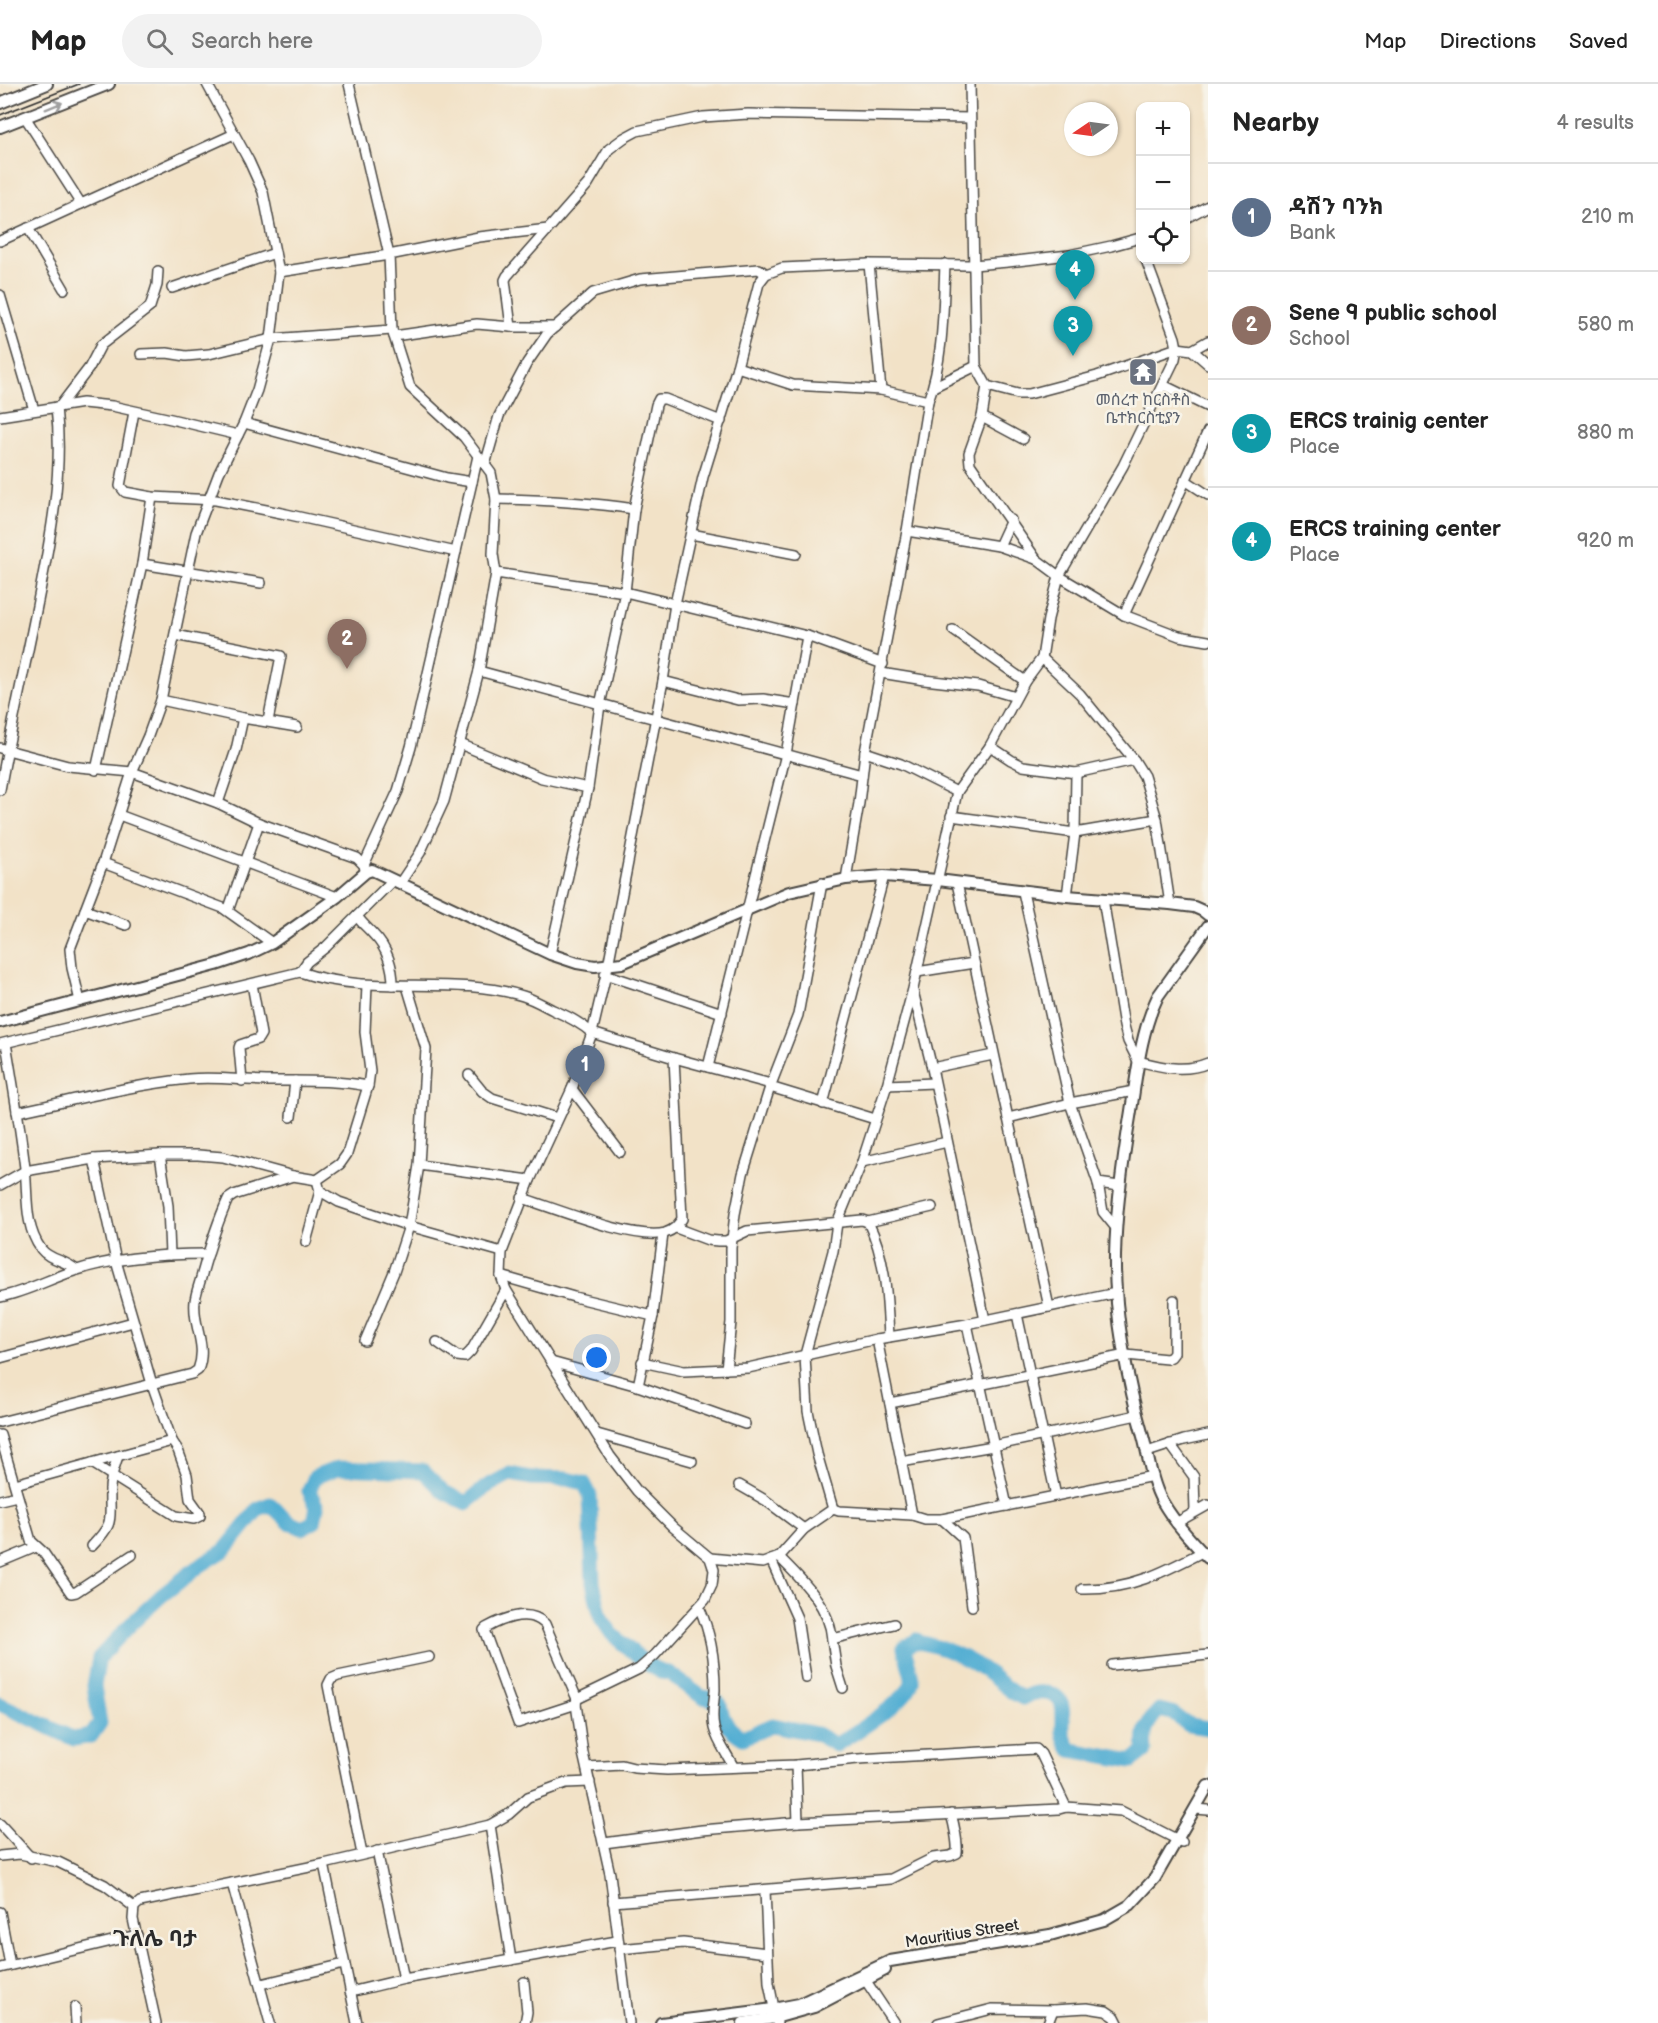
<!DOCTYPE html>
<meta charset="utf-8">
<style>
:root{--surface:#fff;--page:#f2f2f2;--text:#222;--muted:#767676;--line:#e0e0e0;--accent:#1f6fb2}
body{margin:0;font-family:"Balsamiq Sans","Noto Sans Ethiopic",sans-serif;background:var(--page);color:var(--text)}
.controls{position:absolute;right:18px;top:18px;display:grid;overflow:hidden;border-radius:12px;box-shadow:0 2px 4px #0004}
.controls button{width:54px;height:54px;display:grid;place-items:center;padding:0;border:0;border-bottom:2px solid var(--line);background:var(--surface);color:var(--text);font:30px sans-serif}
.compass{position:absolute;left:1064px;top:18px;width:54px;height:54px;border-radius:50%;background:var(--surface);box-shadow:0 2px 4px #0004;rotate:257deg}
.you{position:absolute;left:597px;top:1274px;width:21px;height:21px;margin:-15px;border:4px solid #fff;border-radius:50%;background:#1a73e8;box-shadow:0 0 0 9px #1a73e833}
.badge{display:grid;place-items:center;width:39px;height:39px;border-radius:50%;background:var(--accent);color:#fff;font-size:20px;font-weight:700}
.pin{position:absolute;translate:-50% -50px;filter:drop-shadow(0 2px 3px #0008)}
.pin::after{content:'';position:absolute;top:32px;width:21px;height:18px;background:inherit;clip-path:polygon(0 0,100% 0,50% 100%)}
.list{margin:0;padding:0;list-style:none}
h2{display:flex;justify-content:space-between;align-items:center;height:78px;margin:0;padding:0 24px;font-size:26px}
h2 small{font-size:20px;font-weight:400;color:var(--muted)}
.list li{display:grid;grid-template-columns:39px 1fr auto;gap:18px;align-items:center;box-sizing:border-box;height:108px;padding:0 24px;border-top:2px solid var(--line)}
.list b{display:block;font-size:22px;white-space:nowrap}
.list p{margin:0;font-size:20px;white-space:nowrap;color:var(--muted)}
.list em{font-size:20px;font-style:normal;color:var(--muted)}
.icon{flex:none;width:33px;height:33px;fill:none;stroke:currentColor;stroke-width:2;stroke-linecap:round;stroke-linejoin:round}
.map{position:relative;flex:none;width:1208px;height:1939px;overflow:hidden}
header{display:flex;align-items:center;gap:36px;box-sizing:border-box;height:84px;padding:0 30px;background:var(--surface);border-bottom:2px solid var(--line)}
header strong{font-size:28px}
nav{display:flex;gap:33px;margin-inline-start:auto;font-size:21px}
.search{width:420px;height:54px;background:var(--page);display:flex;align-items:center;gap:15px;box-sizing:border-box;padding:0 21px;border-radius:33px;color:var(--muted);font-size:22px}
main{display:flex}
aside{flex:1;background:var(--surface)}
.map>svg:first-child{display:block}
</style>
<header>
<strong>Map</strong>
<div class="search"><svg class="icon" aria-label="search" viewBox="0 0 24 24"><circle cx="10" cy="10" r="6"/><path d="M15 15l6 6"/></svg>Search here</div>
<nav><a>Map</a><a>Directions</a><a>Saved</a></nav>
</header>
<main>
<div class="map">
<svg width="1208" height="1939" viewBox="0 0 1208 1939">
<rect width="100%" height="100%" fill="#f7f3e8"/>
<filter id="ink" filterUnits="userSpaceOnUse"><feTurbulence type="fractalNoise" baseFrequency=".0167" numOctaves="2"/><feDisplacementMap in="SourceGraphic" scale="12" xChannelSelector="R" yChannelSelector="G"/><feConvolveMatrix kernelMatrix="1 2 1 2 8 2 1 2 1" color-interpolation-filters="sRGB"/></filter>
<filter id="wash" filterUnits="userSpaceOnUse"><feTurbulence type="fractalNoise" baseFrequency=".008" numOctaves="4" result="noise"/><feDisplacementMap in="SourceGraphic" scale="24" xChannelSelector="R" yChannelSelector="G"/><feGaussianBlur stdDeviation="1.35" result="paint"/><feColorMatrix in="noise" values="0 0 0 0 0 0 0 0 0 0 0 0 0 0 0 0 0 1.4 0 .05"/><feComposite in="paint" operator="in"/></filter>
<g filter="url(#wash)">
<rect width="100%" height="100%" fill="#f2e2c7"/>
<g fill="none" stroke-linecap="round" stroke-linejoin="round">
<path stroke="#55afd3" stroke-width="15" d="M0,1620L74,1655L91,1652L100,1639L94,1602L99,1574L131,1540L161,1512L198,1483L225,1466L258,1425L270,1420L289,1438L302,1444L314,1438L317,1423L309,1407L315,1393L338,1384L423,1387L444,1408L466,1419L486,1403L510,1390L531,1394L567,1395L584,1399L590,1411L593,1499L601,1534L612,1550L644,1578L661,1588L669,1589L702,1613L710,1614L720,1620C722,1637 728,1645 743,1654L773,1641L817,1650L836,1661C853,1649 910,1617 912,1597C913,1590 905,1572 904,1564L917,1556L918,1558C944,1563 967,1573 988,1589C1000,1598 1009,1608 1023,1614C1032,1609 1036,1608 1046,1609C1068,1612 1062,1632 1063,1648C1064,1655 1067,1660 1071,1666L1132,1677L1145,1667C1143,1648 1146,1640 1159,1626L1172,1629L1189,1641L1208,1644"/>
</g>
</g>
<g filter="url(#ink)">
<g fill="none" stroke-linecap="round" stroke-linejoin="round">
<g stroke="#494642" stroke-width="12">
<g id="minor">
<polyline points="349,0 389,171 392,246 410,303 464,353 491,389 496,415 493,470 496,489 479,587 444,717 420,769 400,799"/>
<polyline points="970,0 976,282"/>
<polyline points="25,33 81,120"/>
<polyline points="1186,134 1208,122"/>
<polyline points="28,144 64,205"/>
<polyline points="0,157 234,50"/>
<polyline points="869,180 881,306"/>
<polyline points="279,188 389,171 479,153 548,145"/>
<polyline points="172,204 275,169"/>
<polyline points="0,211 34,326"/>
<polyline points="511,243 505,196 507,192 588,100 609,65 624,54 637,47 703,33 748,30 970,34"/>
<polyline points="394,252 477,240 511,243 555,243"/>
<polyline points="1192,266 1208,280"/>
<polyline points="141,270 167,269 186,272 209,270 271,255 392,246"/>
<polyline points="737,283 793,301 881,306 928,317"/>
<polyline points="1163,301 1208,323"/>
<polyline points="987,302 982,333 969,369 970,380 1036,475 1059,492 1124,531 1179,552 1208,557"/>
<polyline points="933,303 976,282 987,302 1018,310 1029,310 1097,292 1177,264 1192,266 1208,257"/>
<polyline points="60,322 89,284 101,261 150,223 157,201 158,187"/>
<polyline points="134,328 120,402 125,408 152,413 216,416 286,430 456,468"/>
<polyline points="0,332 83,319 112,322 171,335 238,351"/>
<polyline points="982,333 1023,355"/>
<polyline points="244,339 447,394 472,398"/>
<polyline points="485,381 499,332 527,279 547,250 593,209 640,195 759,185 766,190"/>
<polyline points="1185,396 1208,411"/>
<path d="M496,415C543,416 588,418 634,425"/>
<polyline points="907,447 999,462 1036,475"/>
<polyline points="691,450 796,470"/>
<polyline points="999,462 1011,436"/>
<polyline points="142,480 261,499"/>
<polyline points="496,489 625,508 807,552 883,580"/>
<polyline points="1124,531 1208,347"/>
<polyline points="953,546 1025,597"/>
<polyline points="175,551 281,572 268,637"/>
<polyline points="1042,574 1080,610 1134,676 1144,692 1157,735 1170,820"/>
<polyline points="479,587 862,691"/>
<polyline points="881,589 924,596 978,602 1016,613"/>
<polyline points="663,597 738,616 763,615 795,620"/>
<polyline points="161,616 243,634 297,643"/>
<polyline points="460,660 542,694 588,704"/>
<polyline points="990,662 1011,676 1023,682 1076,689 1134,676"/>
<polyline points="0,664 68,682 132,688 218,719 259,739 357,774 364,781 365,786"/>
<polyline points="865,668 901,680 957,708"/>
<polyline points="96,686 142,480 152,413"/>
<path d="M0,706C11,644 25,583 37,522C50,457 64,389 56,323"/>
<polyline points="218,719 236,666 243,634"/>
<polyline points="119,731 337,813"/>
<polyline points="951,732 1075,749 1157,735"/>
<polyline points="103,779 223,824 272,859"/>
<polyline points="364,781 398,707 411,663 478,372"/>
<path d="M846,795L859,719L865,668L907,447L928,317C944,274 943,225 945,180"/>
<polyline points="957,799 1049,1223"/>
<polyline points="1023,808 1070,1019 1098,1099 1119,1102"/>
<polyline points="1067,812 1075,749 1076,689"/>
<path d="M1103,815L1124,942L1128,957L1138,977C1162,983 1184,989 1208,979"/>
<polyline points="85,826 126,841"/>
<polyline points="228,827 259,739"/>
<path d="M357,832C362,840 368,844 374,851C387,864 393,883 393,901"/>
<polyline points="550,870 588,704 600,621 625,508 634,425 656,321 659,315 665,315 721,337"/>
<polyline points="300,888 307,878 326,863 393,796"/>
<polyline points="917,888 974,879"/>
<polyline points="605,890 722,929"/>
<polyline points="913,907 932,984 985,1236"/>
<polyline points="80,917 72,884 70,865 103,779 132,688 148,652 161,616 196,449 219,389 244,339 257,306 271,255 279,188 263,108 249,77 207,0"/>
<path d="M6,959C13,1001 20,1042 25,1084C28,1111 24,1142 41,1165C50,1177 65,1175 76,1186"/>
<path d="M0,960L300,888C372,913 450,890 523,912C533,915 543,921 553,926C567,932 580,938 592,949L674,974L767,999L770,1003L875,1035"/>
<polyline points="708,983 786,670 807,552"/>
<polyline points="932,984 993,971"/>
<polyline points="469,991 482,1007 492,1014 557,1034"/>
<polyline points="242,997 239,964 240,961 258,955 261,950 252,900"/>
<polyline points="887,1001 934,999"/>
<polyline points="572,1005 620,1068"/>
<polyline points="823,1020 884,792"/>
<path d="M17,1028C74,1016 131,1001 189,995C216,992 244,997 271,997C304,997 336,996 368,1002"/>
<polyline points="291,1033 295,997"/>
<polyline points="1008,1034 1070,1019 1134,1007"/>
<polyline points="160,1071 168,1122 170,1171"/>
<polyline points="862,1078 947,1058"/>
<polyline points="419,1081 530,1096"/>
<polyline points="317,1096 320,1107 339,1118 409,1142 502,1168"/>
<polyline points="1098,1099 1103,1128 1116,1144"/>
<polyline points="0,1101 25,1087 94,1075 160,1071 198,1071 223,1073 293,1092 317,1096 340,1080 347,1070 368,1002 370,987 365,948 367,901"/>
<path d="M522,1114C554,1124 635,1157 665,1149C674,1146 677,1142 682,1135L674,974"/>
<path d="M868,1138C886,1174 887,1213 889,1253"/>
<polyline points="676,1144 708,1156 718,1157 726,1157 747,1147 862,1136 868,1138 932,1123"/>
<polyline points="306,1158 320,1107"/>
<polyline points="501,1192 574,1213 653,1232"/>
<path d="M0,1213C26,1208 49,1195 74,1187C116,1173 164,1170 208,1170"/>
<polyline points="1017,1230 1056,1412"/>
<polyline points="967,1240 1007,1422"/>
<polyline points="877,1255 912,1431"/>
<polyline points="365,1257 394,1188 409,1142 419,1081 426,965 407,902"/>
<polyline points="437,1258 457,1272 465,1273 471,1267 506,1206"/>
<polyline points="0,1274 133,1238"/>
<polyline points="551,1278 638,1302 745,1340"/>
<polyline points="642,1278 684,1287 748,1284 877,1255 967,1240 1116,1209"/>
<polyline points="726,1285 731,1238 731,1164 735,1130 743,1090 770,1003 798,931 822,799"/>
<polyline points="638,1302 653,1232 663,1150"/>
<polyline points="890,1319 1126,1271 1167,1275 1171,1273 1174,1269 1174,1216"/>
<path d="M0,1338L192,1290L198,1286C208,1260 192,1242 195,1217C196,1208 200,1199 202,1190C209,1165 217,1139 228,1115L234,1111L293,1092"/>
<polyline points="597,1350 692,1377"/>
<polyline points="0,1351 31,1457 43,1468 71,1509 76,1508 132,1471"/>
<polyline points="1170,1360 1194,1393 1195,1427"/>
<polyline points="1147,1368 1184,1356 1208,1351"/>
<polyline points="901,1378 993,1362 1137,1331"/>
<polyline points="92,1379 176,1432 194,1435 200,1432 200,1429 190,1415 187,1391 178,1366 172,1357 152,1300 116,1177 94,1075"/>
<polyline points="15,1400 172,1357"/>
<polyline points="739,1401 765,1416 804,1445"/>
<polyline points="0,1416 17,1412"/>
<polyline points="833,1425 839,1427 912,1431 925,1435 942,1435 1153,1392"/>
<polyline points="942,1435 963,1454 972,1522"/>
<polyline points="1176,1439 1208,1421"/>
<path d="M92,1462C116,1437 109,1436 110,1405C110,1394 115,1382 118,1372"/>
<path d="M779,1473C801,1495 830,1522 832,1555L894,1540"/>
<polyline points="710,1474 763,1479 779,1473 804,1445 833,1425 817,1370 808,1327 805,1271 833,1167 837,1139 862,1078 887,1001 913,905 957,708 990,662 1025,597 1042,574 1048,535 1059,492 1123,382 1175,275 1177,264 1175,254 1146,176"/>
<polyline points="771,1476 797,1534 806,1594"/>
<polyline points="0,1478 36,1463"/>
<path d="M1082,1505C1129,1506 1162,1489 1202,1468"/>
<path d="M699,1523C711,1549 715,1578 715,1606C714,1619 711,1631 714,1644C717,1657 727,1670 733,1682"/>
<polyline points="832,1555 836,1582 843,1604"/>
<polyline points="1112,1581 1208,1571"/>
<path d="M576,1620L518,1639L487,1554L484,1546L486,1544C504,1534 529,1524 545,1540L577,1615"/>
<polyline points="796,1681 798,1738"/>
<polyline points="587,1683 622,1681 634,1684 667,1686 796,1681 858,1675 1036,1665 1041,1670 1066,1723"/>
<polyline points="1196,1725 1208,1726"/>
<polyline points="0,1740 31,1774"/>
<polyline points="490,1741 511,1876"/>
<polyline points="604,1759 702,1746 798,1738 1059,1725 1066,1723 1121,1727 1182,1758"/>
<polyline points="377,1767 404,1895"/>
<polyline points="362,1770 328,1601 331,1595 338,1592 429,1573"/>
<polyline points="0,1772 20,1770 58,1778 105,1801 134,1823"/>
<polyline points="324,1780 357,1939"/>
<polyline points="232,1799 270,1939"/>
<polyline points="765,1806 769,1899 777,1939"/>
<path d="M613,1818L891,1795L933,1774L950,1772L957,1769C958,1759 954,1740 951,1730"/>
<polyline points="134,1823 140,1818 324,1780 490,1741 509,1730 528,1713 566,1699 590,1698"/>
<polyline points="134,1823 133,1835 156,1939"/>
<polyline points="0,1828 10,1881"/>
<polyline points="619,1865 683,1859 767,1869"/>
<polyline points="0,1884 137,1851"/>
<polyline points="862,1891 894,1939"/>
<polyline points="524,1898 527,1928 525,1939"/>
<polyline points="261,1900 344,1880"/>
<polyline points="350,1908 404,1895 617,1857"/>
<polyline points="75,1923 76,1939"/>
<polyline points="629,1939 610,1790 583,1669 576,1620 577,1615 639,1585 655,1571 705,1516 712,1501 714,1486 710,1474 673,1443 637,1407 610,1372 506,1206 501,1192 502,1168 530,1096 572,1005 592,949 608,882 663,597 675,520 703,393 737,283 759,199 766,190 782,184 869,180 973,181 1008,178 1069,171 1111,162 1140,154"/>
<polyline points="938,1939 992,1925 1053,1926 1087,1924 1106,1927 1115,1933 1118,1939"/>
<polyline points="1048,1939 1053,1926"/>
</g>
</g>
<g stroke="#494642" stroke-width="14">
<g id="major">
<polyline points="0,19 47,0"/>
<polyline points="0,43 109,0"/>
<path d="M1208,842L1158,912C1141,947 1137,988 1131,1027C1123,1075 1116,1123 1115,1172C1114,1230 1128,1300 1144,1356C1149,1376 1152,1399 1162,1417C1174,1438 1191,1457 1208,1474"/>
<polyline points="0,938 216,881 249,870 272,859 337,813 366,788 372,786 550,870 577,879 595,882 622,879 789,808 846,795 884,792 938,796 1067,812 1170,820 1194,823 1203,827 1208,831"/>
<polyline points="661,1939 773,1925 799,1920 890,1877 1050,1851 1104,1836 1130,1821 1155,1794 1208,1702"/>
<polyline points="743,1939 775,1934 814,1923 885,1886"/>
</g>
</g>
<use href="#minor" stroke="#fff" stroke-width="9"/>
<use href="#major" stroke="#fff" stroke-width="10"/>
<polyline stroke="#2b2b2b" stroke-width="1.5" points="0,31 79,0"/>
</g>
<defs><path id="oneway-shaft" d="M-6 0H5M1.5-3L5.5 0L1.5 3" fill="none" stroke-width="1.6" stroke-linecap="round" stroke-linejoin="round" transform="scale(1.5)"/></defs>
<use stroke="#a0a0a0" href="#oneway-shaft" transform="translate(54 22) rotate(-22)"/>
</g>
<defs>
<g id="temple-square" transform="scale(1.5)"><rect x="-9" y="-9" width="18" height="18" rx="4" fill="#6b7280" stroke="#f7f3e8"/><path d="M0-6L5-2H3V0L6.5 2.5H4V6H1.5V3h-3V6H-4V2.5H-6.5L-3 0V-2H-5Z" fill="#fff"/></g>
</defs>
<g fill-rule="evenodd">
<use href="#temple-square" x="1143" y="288"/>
</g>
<g text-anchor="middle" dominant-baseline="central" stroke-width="5" stroke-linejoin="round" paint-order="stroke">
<g font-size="16" fill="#5b616d" stroke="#f7f3e8">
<text x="1143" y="316">መሰረተ ከርስቶስ<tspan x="1143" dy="18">ቤተክርስቲያን</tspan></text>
</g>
<g font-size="16" fill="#2b2b2b" stroke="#f7f3e8">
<text transform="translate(962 1850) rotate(-9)">Mauritius Street</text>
</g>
<g font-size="22" font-weight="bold" fill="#2b2b2b" stroke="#f7f3e8">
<text x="155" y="1855">ጉለሌ ባታ</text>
</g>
</g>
</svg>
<div class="controls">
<button>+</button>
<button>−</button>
<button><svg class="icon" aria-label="locate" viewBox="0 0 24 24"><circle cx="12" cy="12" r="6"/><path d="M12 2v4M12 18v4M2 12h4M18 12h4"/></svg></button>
</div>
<svg class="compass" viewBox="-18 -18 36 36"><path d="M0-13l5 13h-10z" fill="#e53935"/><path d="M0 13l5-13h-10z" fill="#767676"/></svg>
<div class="you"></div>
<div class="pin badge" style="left:585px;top:1011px;background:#5c6f8a">1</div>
<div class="pin badge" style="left:347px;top:585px;background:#8d6e63">2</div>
<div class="pin badge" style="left:1073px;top:272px;background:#0f9aa8">3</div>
<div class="pin badge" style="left:1075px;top:216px;background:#0f9aa8">4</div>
</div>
<aside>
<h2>Nearby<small>4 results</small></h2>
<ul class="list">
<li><span class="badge" style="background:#5c6f8a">1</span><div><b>ዳሽን ባንክ</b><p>Bank</p></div><em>210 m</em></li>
<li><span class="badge" style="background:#8d6e63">2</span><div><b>Sene 9 public school</b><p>School</p></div><em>580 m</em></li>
<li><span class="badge" style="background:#0f9aa8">3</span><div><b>ERCS trainig center</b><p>Place</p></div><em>880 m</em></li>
<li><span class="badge" style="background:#0f9aa8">4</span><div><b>ERCS training center</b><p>Place</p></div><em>920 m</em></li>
</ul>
</aside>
</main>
